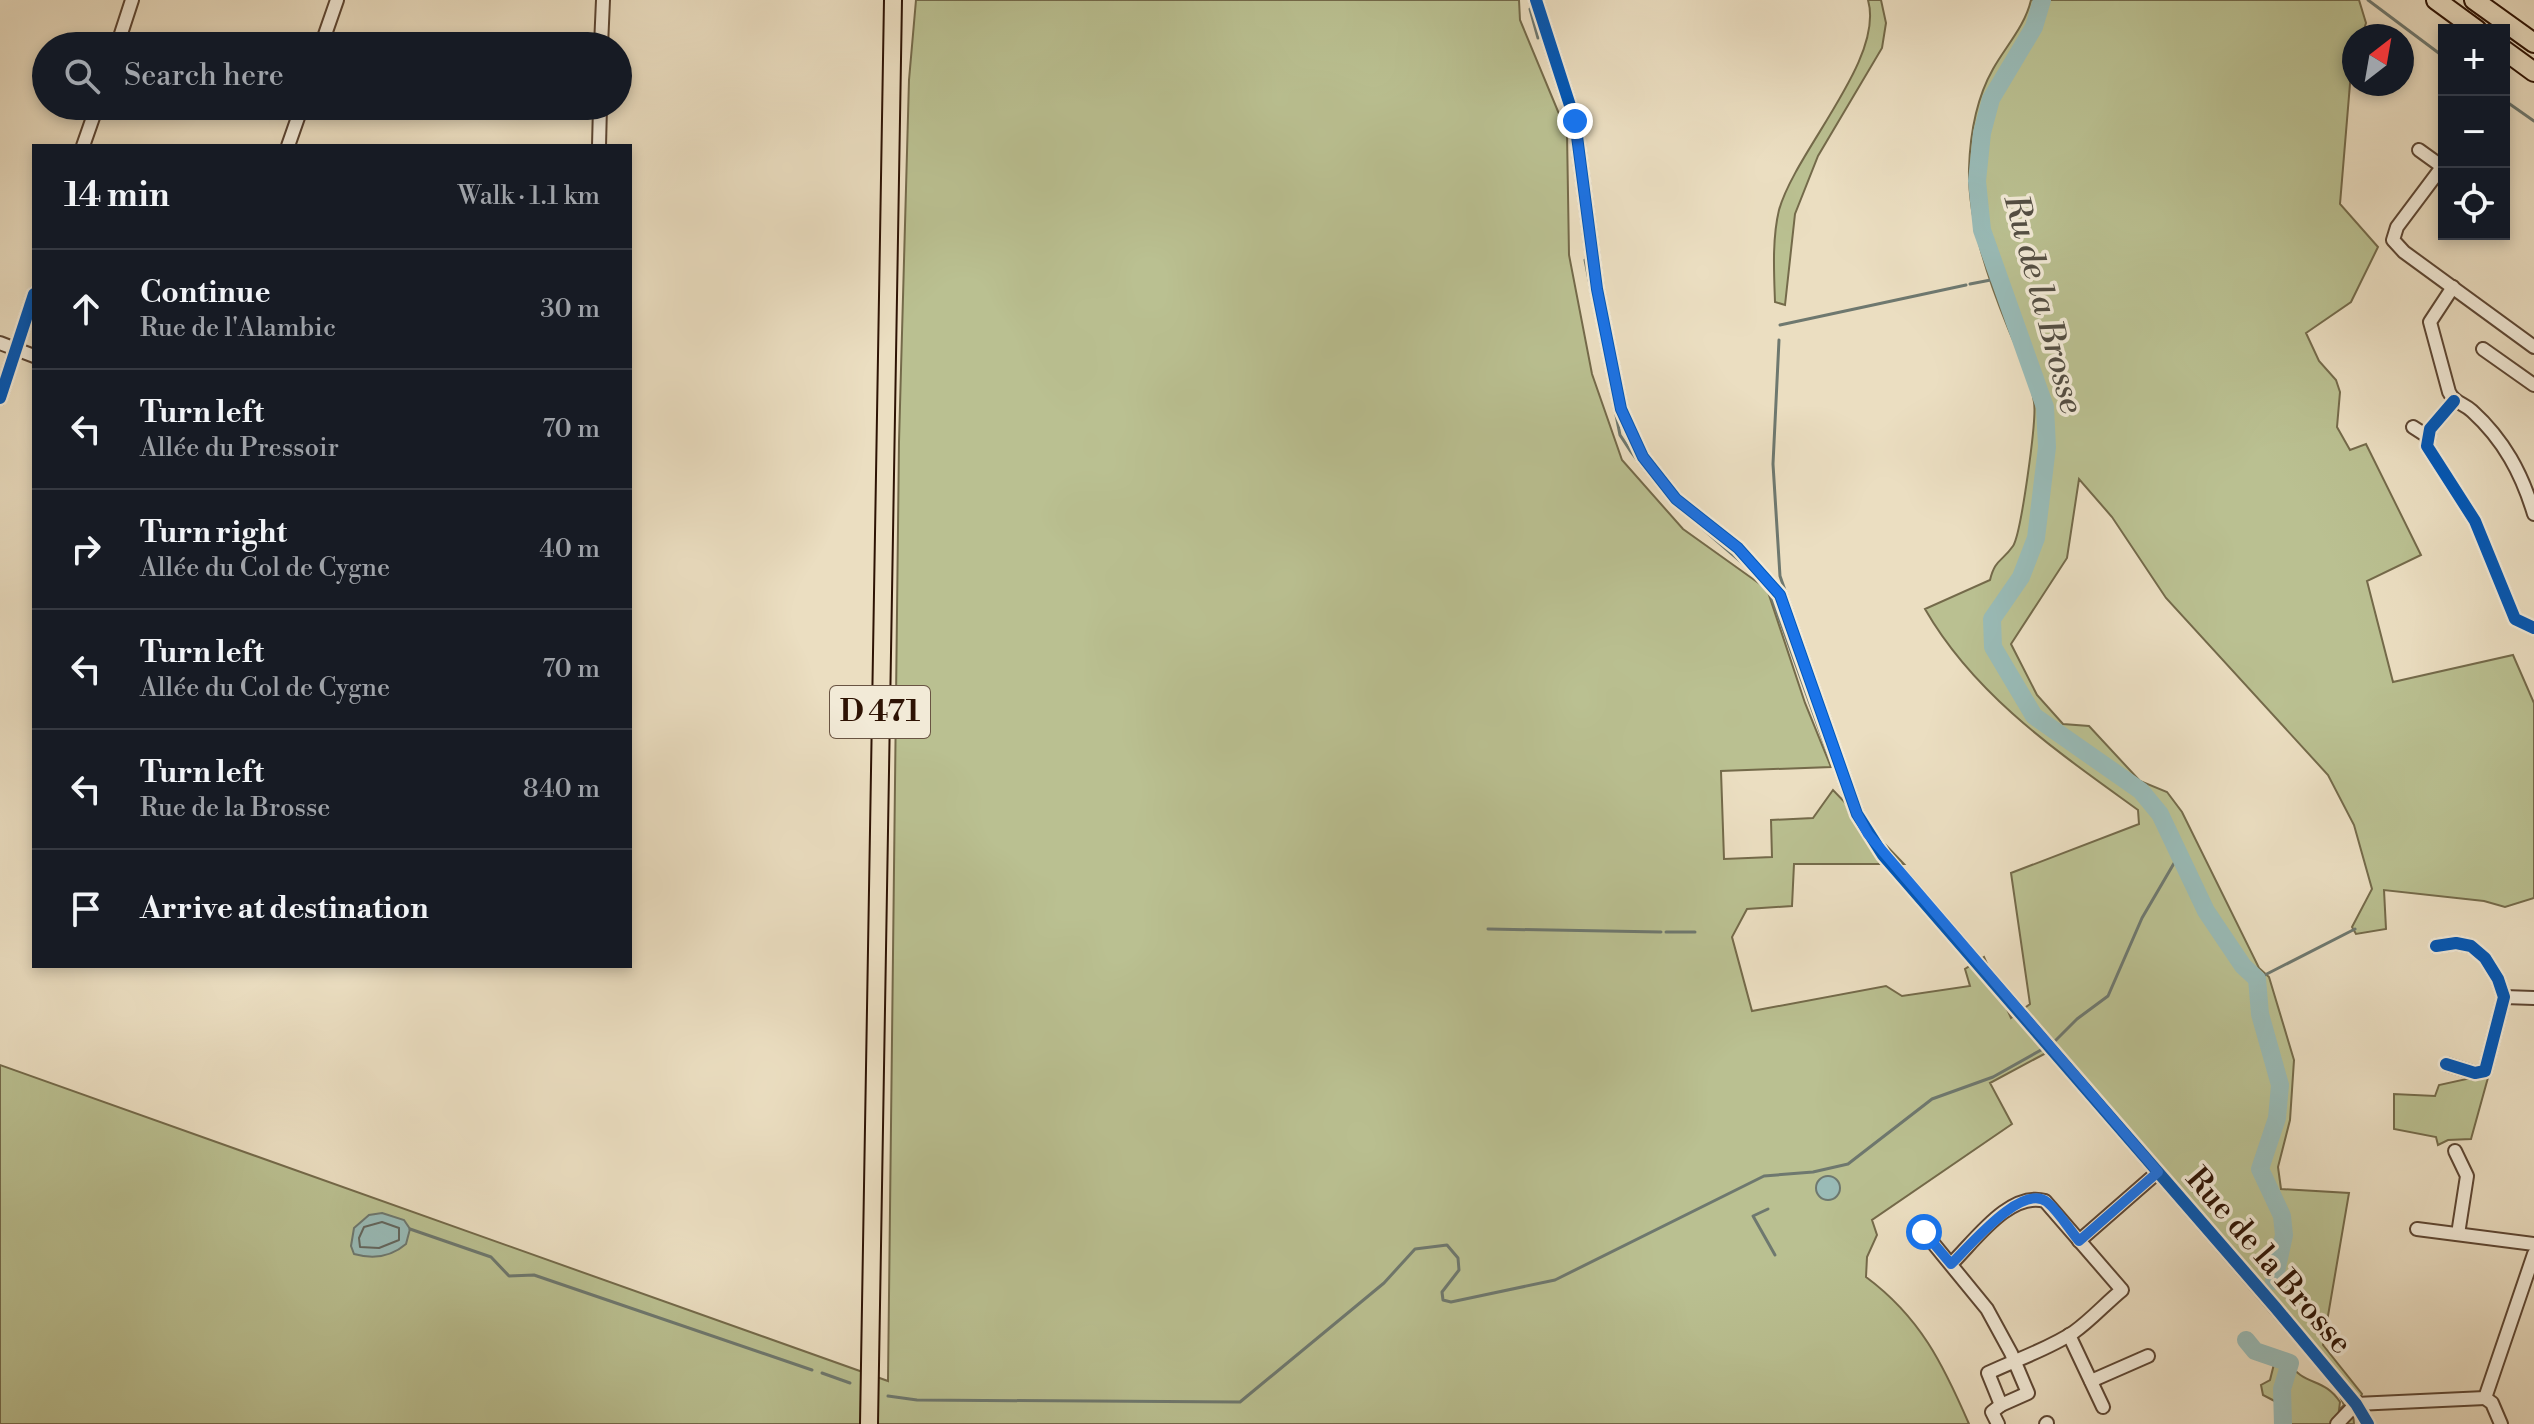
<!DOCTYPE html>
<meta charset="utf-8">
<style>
:root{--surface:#171b24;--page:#242831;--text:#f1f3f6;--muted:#9ea1a6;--line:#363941}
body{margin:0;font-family:"Libre Bodoni",serif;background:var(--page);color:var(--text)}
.controls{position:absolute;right:24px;top:24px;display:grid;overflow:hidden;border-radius:0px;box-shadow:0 4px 12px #0003}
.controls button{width:72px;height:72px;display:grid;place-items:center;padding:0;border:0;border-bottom:2px solid var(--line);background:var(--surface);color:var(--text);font:40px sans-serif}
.compass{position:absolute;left:2342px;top:24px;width:72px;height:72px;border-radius:50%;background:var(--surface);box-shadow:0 4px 12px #0003;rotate:31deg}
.stop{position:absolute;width:24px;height:24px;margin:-18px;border:6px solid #1a73e8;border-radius:50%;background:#fff}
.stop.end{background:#1a73e8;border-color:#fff;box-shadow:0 2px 8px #0008}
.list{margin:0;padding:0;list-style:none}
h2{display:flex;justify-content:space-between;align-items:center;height:104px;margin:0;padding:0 32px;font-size:34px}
h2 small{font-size:26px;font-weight:400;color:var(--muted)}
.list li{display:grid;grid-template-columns:52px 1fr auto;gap:24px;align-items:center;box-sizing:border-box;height:120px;padding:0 32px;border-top:2px solid var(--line)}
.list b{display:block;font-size:30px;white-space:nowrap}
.list p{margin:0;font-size:26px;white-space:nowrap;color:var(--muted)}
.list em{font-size:26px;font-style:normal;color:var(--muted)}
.icon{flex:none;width:44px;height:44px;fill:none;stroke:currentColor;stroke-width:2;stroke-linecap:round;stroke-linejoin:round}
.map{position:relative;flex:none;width:2534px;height:1424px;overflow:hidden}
.search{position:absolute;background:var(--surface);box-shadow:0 4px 12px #0003;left:32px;top:32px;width:600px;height:88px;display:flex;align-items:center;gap:20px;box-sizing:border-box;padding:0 28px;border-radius:44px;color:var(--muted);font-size:30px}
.panel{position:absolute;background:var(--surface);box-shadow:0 4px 12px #0003;left:32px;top:144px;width:600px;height:824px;border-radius:0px}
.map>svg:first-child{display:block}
</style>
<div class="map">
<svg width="2534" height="1424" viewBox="0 0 2534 1424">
<rect width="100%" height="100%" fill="#ebdec1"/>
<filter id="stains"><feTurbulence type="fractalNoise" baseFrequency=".0025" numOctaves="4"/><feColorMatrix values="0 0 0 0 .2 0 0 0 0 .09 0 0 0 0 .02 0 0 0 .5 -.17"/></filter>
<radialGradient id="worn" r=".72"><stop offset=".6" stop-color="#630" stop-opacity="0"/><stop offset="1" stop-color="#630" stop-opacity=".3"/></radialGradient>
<g fill="#bac091" stroke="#746a4a" stroke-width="2">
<path d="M916,0H1519L1520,20L1567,133L1569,255L1592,374L1622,460L1683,529L1767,589L1805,703L1831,767L1721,771L1724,859L1772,857L1771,820L1813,818L1833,790L1904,864H1794L1792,906L1747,909L1732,937L1752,1011L1886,986L1902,996L1970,986L1965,969L1984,957L2011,1018L2030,1004L2011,873L2139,824L2138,810C2058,752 1975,696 1925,609L1990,580C1995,559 2002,562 2013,546C2021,534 2037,419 2034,402C2030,376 2018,352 2008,328C1988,279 1968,221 1969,169C1970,135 1976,99 1993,69C2006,46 2025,26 2031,0H2359L2366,23L2362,36H2354L2340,204L2378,247L2351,302L2306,333L2319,361L2336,380L2340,392L2337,427L2350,450L2366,444L2421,555L2367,581L2393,682L2513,655L2534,703V898L2505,907L2484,901L2384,890L2386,929L2356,934L2352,927L2372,889L2354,825L2328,775L2166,598L2112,517L2079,479L2067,558L2011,644L2037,695L2063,724L2089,726L2140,781L2167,792L2182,812L2259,968L2269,977L2294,1060L2290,1120L2278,1167L2281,1189L2349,1193L2323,1345L2362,1394L2353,1413L2354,1424H2289L2286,1407L2263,1395L2261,1385L2270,1380L2275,1360H2287C2304,1388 2323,1376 2340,1402L2339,1410L2344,1405L2337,1390L2046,1053L1990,1083L2012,1124L1872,1220L1877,1235L1867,1257L1866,1277C1920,1317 1943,1364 1969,1424H0V1065L888,1381L899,442L909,80Z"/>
<path d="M1868,0H1881L1886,23L1882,48L1818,156L1795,214L1785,305L1775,302C1774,273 1772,239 1779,210C1796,150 1885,59 1868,0Z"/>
<polygon points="2489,1074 2471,1139 2448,1140 2438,1145 2436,1137 2394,1129 2394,1094 2435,1096 2439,1085"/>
</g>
<g fill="#99bbb7" stroke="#6e786f" stroke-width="2">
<circle cx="1828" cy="1188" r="12"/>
<path d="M382,1213L404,1220L410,1229L406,1244C391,1257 372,1259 354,1254L351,1246L354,1228L369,1215Z"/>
</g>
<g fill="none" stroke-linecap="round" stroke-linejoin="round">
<polygon stroke="#64675e" stroke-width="2" points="382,1222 399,1228 399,1240 379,1248 360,1247 359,1238 364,1227"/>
<g stroke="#6e786f" stroke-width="3">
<polyline points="2368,0 2444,57"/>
<polyline points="1530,9 1538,38"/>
<polyline points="2504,100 2534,121"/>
<path d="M1585,260L1620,435C1654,491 1700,526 1748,568"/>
<polyline points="1970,284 2001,278"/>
<polyline points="1780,325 1966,285"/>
<polyline points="1779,340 1773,464 1780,576 1796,622"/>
<polyline points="1769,590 1830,759"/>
<polyline points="1488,929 1661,932"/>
<polyline points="1666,932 1695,932"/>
<polyline points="2257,979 2355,929"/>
<polyline points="2055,1041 2077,1019 2108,996 2142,918 2180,853"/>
<polyline points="1768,1209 1753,1216 1775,1255"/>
<polyline points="410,1229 491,1257 509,1276 534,1275 812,1370"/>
<polyline points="822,1373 850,1383"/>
<polyline points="888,1396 917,1400 1240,1402 1384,1283 1415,1249 1447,1245 1458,1258 1459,1270 1442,1292 1443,1300 1451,1302 1555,1280 1764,1176 1813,1172 1848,1164 1932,1099 1993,1077 2041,1050"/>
</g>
<g stroke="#99bbb7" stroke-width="18">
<polyline points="2042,0 2034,27 1991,99 1982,133 1977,181 1982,230 2045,407 2047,447 2036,538 2021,577 1992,619 1993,647 2034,716 2141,791 2160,814 2206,911 2243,966 2257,979 2260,1014 2280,1085 2277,1118 2260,1169 2282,1216 2284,1235 2274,1281"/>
<polyline points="2246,1340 2255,1351 2290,1363 2282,1389 2283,1424"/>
</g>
<g stroke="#5d4633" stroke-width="16">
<g id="minor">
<polyline points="1536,0 1575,121 1597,289 1621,409 1643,457 1676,499 1738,548 1780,595 1857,814 1883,855 2275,1307 2356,1404 2368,1424"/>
<polyline points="117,46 132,0"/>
<polyline points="321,46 337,0"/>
<polyline points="601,46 603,0"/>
<polyline points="83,146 97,106"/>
<polyline points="288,146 302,106"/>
<polyline points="599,146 600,106"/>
<polyline points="2419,150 2444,168"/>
<polyline points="2442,167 2397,227 2393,240 2404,252 2534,347"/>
<path d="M2453,287L2430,322L2449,392C2454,403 2463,403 2472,411C2504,440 2522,474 2534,514"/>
<polyline points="0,343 34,356"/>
<polyline points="2483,349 2534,385"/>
<polyline points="0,398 34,294"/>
<polyline points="2454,401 2430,429 2427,446 2475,521 2515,619 2534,628"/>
<polyline points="2413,427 2427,436"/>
<polyline points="2436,946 2456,943 2471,946 2485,958 2498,979 2504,997 2485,1071 2475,1073 2446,1064"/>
<polyline points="2504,997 2534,998"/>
<polyline points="2455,1151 2467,1176 2458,1234"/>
<polyline points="2417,1229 2534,1244"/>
<path d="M1924,1232L1987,1309L2011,1353L2028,1393L2001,1405L1988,1373C2015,1360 2049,1349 2074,1332C2091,1320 2106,1303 2122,1290L2045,1201C2009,1191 1974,1242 1951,1264"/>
<polyline points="2079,1241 2158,1172"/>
<polyline points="2069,1335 2103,1407"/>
<polyline points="2091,1381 2148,1356"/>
<polyline points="2485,1398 2534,1254"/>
<polyline points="2485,1398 2492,1403 2501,1424"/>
<polyline points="2356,1404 2485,1398"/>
<polyline points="1998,1424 1992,1412 2001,1405"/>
<polyline points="2046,1424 2047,1423"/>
<polyline points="2337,1424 2356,1404"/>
</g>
</g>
<g stroke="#2e1304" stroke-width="20">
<polyline id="major" points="869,1424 893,0"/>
</g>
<g stroke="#2e1304" stroke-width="22">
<g id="highway">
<polyline points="2436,0 2477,30"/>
<polyline points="2474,0 2534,43"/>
<polyline points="2504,50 2534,72"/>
</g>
</g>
<use href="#minor" stroke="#f2ead7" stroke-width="12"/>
<use href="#major" stroke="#ebdec1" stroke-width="16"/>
<use href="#highway" stroke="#ebdec1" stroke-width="18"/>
<g stroke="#f2ead7" stroke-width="17">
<g id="cycleway">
<polyline points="1536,0 1575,121 1597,289 1621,409 1643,457 1676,499 1738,548 1780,595 1857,814 1883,855 2275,1307 2356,1404 2368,1424"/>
<polyline points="0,398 34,294"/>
<polyline points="2454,401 2430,429 2427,446 2475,521 2515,619 2534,628"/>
<polyline points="2436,946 2456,943 2471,946 2485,958 2498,979 2504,997 2485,1071 2475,1073 2446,1064"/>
</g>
</g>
<use href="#cycleway" stroke="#0057b8" stroke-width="12"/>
</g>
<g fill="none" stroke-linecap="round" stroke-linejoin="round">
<path stroke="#1a73e8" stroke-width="10" d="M1575,121L1597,289L1621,409L1643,457L1676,499L1738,548L1780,595L1857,814L1868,834L2158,1172L2079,1241C2069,1229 2059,1212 2047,1202C2022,1182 1968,1248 1951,1264L1924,1232"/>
</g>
<g text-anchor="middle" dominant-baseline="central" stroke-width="7" stroke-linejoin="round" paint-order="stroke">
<rect fill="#f2ead7" stroke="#695443" stroke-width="2" x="830" y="686" width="100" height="52" rx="6"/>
<g font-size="30" font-weight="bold" fill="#2e1304">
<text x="880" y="712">D 471</text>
</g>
<g font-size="32" fill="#2e1304" stroke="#f2ead7">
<text transform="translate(2269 1261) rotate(49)">Rue de la Brosse</text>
</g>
<g font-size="34" font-style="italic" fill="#534e43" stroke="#f2ead7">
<text transform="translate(2043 304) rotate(75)">Ru de la Brosse</text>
</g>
</g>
<rect width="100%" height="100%" filter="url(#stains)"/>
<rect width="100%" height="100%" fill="url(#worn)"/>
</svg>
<div class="controls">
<button>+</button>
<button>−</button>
<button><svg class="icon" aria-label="locate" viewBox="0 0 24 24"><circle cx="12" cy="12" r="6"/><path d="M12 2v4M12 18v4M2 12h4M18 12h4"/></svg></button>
</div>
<svg class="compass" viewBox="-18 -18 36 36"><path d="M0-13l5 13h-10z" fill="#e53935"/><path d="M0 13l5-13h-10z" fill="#9ea1a6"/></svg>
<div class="stop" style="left:1924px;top:1232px"></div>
<div class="stop end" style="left:1575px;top:121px"></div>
<div class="search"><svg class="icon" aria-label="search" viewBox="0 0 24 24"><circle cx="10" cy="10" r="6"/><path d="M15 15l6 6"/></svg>Search here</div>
<section class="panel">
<h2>14 min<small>Walk · 1.1 km</small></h2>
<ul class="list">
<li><svg class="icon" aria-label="ahead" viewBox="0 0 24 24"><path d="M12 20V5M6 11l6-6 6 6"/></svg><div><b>Continue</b><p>Rue de l'Alambic</p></div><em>30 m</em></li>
<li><svg class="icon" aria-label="left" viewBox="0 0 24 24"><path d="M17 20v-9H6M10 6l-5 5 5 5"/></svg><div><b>Turn left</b><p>Allée du Pressoir</p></div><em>70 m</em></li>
<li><svg class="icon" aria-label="right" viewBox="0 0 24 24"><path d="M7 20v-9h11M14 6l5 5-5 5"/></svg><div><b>Turn right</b><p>Allée du Col de Cygne</p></div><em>40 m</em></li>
<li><svg class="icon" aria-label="left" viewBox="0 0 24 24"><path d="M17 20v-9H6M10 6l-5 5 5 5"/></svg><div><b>Turn left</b><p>Allée du Col de Cygne</p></div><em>70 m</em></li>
<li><svg class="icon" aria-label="left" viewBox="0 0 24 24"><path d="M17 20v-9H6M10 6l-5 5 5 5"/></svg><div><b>Turn left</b><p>Rue de la Brosse</p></div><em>840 m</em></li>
<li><svg class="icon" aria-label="arrive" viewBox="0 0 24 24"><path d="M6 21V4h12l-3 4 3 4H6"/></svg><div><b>Arrive at destination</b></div></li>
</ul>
</section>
</div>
